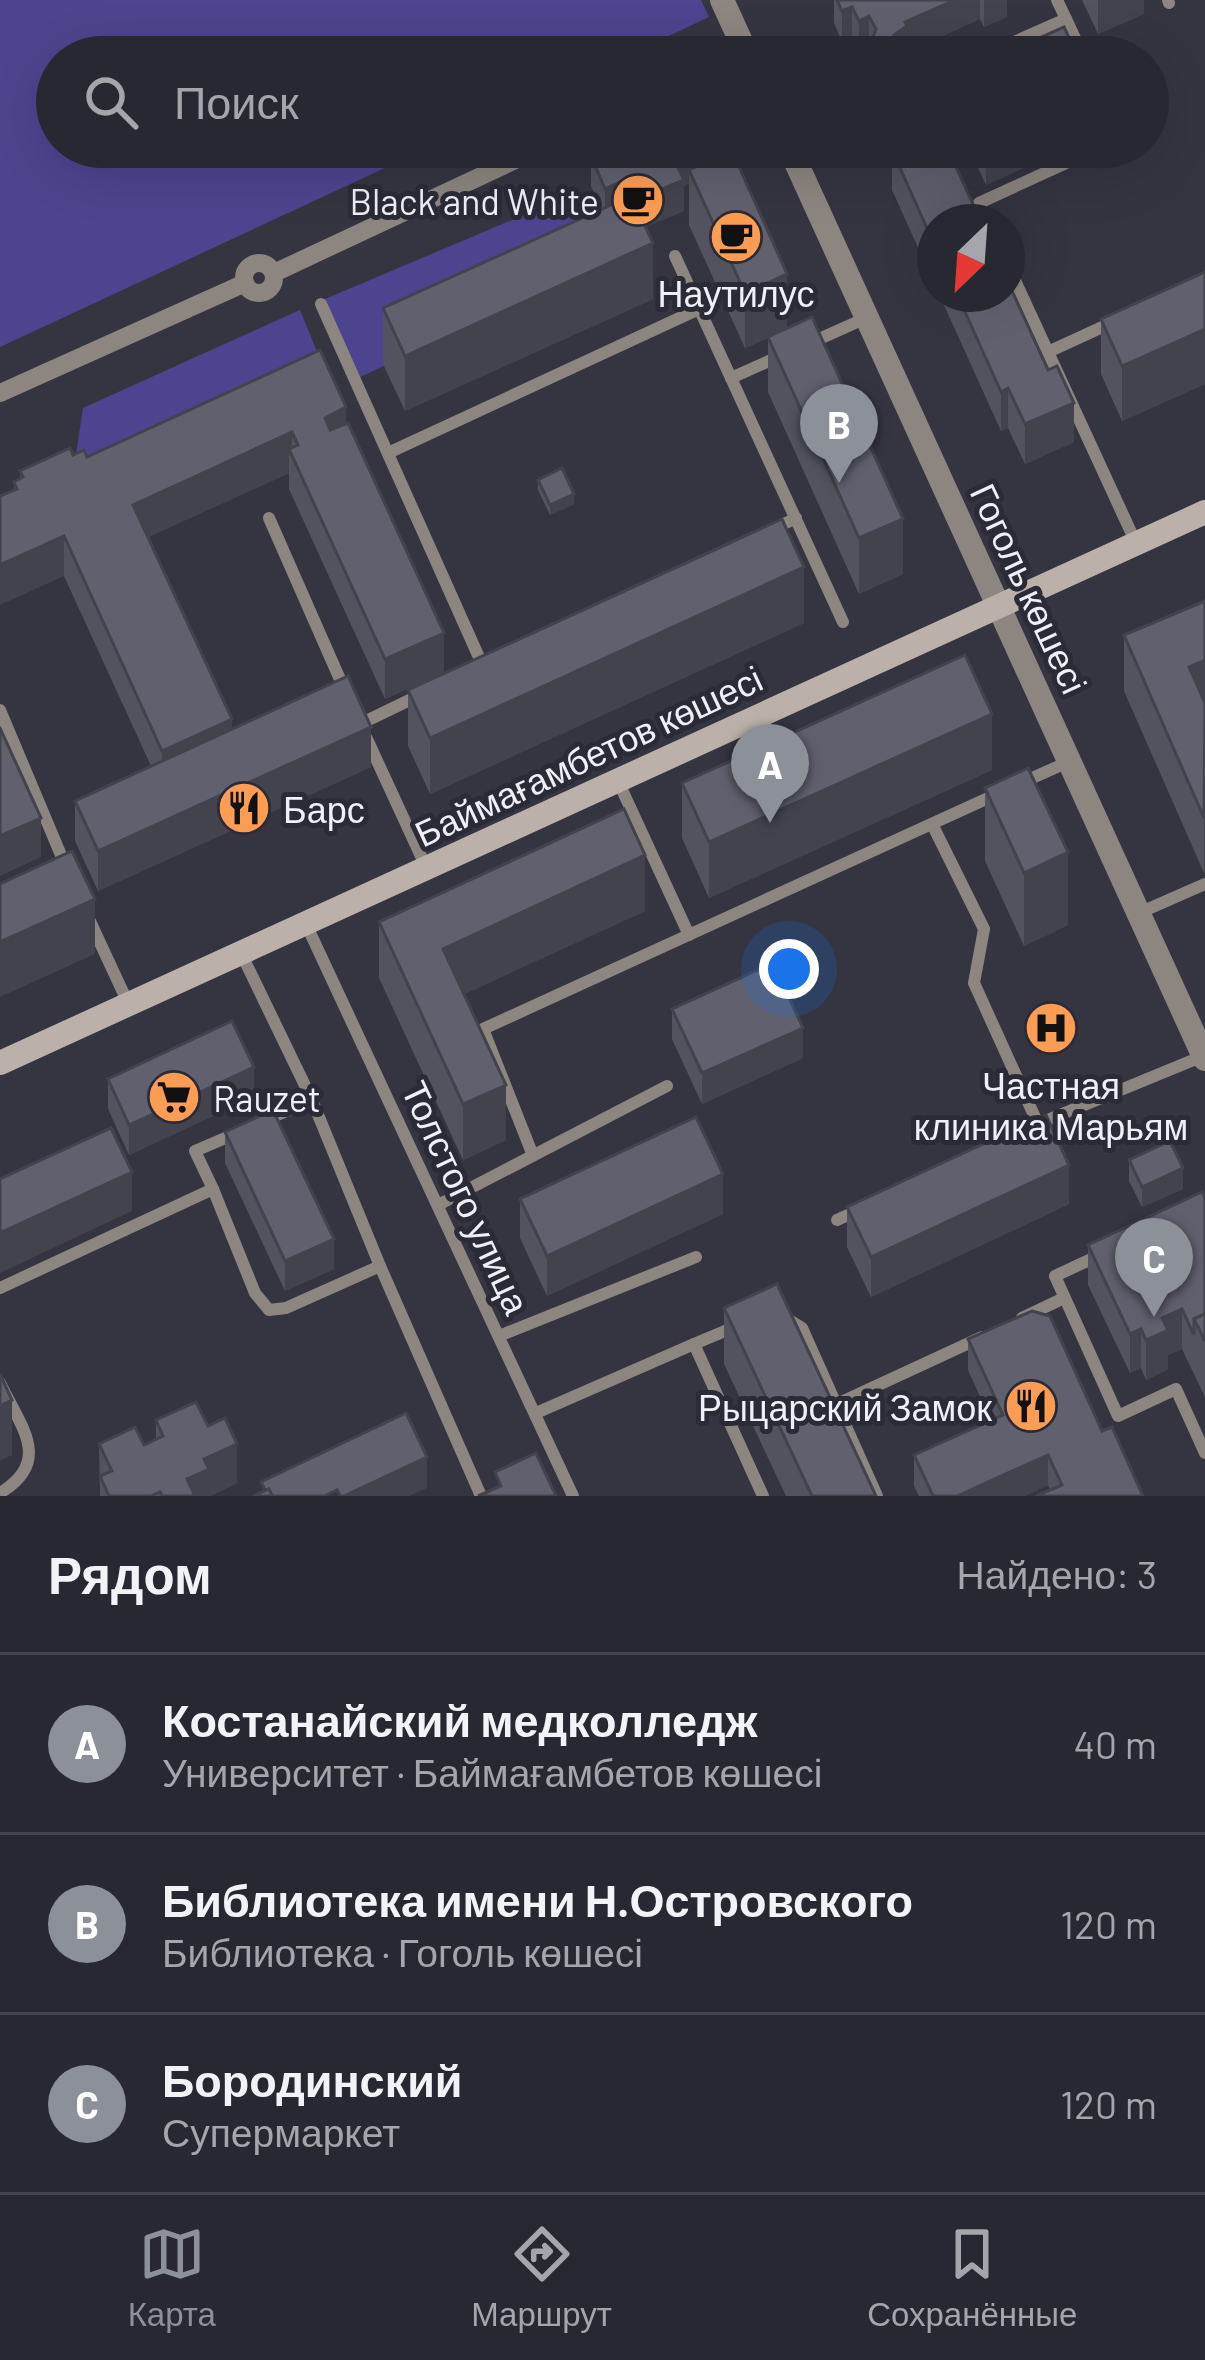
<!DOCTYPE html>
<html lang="ru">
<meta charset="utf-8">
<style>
:root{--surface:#282832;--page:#30303a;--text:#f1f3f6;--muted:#a5a6ac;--line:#44444d;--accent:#8c9099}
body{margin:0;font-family:Barlow,sans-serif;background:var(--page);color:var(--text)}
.compass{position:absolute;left:917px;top:204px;width:108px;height:108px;border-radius:50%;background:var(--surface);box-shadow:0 12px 48px #0002;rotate:205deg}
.you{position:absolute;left:789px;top:969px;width:42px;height:42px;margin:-30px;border:9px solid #fff;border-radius:50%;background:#1a73e8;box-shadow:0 0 0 18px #1a73e833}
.badge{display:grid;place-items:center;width:78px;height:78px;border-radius:50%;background:var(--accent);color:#fff;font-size:39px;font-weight:700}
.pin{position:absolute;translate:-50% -99px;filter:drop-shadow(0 3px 6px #0008)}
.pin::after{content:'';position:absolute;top:63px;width:42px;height:36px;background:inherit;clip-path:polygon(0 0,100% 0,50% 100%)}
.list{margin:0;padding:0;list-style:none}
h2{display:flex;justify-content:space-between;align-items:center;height:156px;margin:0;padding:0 48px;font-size:51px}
h2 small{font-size:39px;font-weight:400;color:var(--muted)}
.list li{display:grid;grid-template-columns:78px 1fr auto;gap:36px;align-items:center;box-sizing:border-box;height:180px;padding:0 48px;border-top:3px solid var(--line)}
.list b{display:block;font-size:45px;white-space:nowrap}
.list p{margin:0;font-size:39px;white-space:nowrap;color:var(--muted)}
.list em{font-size:39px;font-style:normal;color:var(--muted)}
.icon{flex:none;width:66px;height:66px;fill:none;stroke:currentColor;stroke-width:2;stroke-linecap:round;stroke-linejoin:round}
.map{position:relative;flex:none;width:1205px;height:1496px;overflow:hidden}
.search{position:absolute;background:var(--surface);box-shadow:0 12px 48px #0002;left:36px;right:36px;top:36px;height:132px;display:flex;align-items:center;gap:30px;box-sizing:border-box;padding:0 42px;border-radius:66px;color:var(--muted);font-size:45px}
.sheet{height:696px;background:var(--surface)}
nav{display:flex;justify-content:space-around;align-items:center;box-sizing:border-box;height:168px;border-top:3px solid var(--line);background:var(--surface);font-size:33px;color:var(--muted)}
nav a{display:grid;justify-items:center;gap:6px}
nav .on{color:var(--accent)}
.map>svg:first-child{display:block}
</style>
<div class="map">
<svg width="1205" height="1496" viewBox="0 0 1205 1496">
<rect width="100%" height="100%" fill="#353542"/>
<g fill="#4d448f">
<polygon points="0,0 701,0 709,17 624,57 57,57 57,147 430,147 0,347"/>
<polygon points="564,198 599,265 358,378 318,302"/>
<polygon points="300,310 330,383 74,468 83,408"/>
</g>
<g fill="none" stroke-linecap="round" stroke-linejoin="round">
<g stroke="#8c8580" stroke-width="12">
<polyline points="1057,0 1084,57"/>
<polyline points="1168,0 1169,3"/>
<polyline points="980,57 1066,19"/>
<polyline points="988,222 979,203 1101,147"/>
<polyline points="675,256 843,622"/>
<polyline points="1007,263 1136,543"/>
<polyline points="321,304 482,664"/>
<polyline points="808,344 866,318"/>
<polyline points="1048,352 1111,323"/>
<polyline points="731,378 778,357"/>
<polyline points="388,453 699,309"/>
<polyline points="269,518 346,693"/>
<polyline points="770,531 796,518"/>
<polyline points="0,710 66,867"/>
<polyline points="360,724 420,695"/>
<polyline points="367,739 426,867"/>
<polyline points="618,781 689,935"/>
<polyline points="1021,783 1068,762"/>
<polyline points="932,824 984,929 974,983 1038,1124 1031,1128"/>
<polyline points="1139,913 1205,884"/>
<polyline points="89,919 128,1003"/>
<polyline points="306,924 573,1496"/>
<polyline points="261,1122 312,1100"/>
<polyline points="1038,1124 1203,1056"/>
<polyline points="532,1153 483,1029 997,794"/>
<polyline points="213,1189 255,1293 269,1310 286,1308 380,1266 312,1100 241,953"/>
<polyline points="438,1205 667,1086"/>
<polyline points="837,1220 861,1209"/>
<polyline points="1100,1255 1055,1276 1118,1416 1176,1389 1205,1453"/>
<polyline points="380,1266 481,1496"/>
<polyline points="0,1288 213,1189 195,1151 237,1133"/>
<polyline points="783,1316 802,1328 877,1496"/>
<polyline points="1022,1318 1064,1298"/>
<polyline points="499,1336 696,1257"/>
<polyline points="694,1344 737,1326"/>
<path d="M0,1383C21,1427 53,1461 0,1493"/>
<polyline points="835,1405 982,1337"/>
<polyline points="536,1413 694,1344 763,1496"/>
</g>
<g stroke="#8c8580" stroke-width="18">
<circle cx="259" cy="278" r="15"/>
<polyline points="274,273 543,147"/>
<polyline points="0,393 245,283"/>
</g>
<g stroke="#8c8580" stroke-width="24">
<polyline points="722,0 748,57"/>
<polyline points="789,147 1205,1059"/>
</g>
<polyline stroke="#bcb1aa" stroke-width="24" points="0,1063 1205,512"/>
</g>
<g fill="#53535f">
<polygon points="834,0 1007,0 1007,17 984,27 980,19 907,52 906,57 870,57 869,47 859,51 852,37 842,42 834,23"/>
<polygon points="1082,0 1144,0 1144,14 1098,34"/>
<polygon points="882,147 1069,147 986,185 971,153 953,161 935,222 935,285 892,190 892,169"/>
<polygon points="591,156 692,168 787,328 903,574 859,594 768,392 768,338 745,348 689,225 689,183 684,186 684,211 645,227 653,299 405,411 383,364 383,308 601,209 591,186"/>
<polygon points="1205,272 1205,384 1122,421 1101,374 1101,319"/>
<polygon points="939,294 1007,294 1074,442 1025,464 1008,428 1001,431"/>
<polygon points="346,423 444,672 385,699 289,489 289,473 148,537 232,729 371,767 98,891 75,841 75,801 151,766 64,576 14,490 14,482 20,479 20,471 73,455 87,457"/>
<polygon points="538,480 574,504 550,515 538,490"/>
<polygon points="1205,601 1205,873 1204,873 1124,691 1124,635"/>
<polygon points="804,623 430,794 408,746 408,690"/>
<polygon points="992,770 709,898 682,838 682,783"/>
<polygon points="985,788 1068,925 1024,946 985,861"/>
<polygon points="645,911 464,994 506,1140 463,1160 379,978 379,922"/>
<polygon points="672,1009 803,1058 702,1104 672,1039"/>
<polygon points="108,1079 254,1097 129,1155 108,1109"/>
<polygon points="225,1132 334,1269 285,1291 225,1163"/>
<polygon points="1129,1160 1183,1189 1142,1207 1129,1181"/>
<polygon points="1205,1198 1205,1397 1182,1349 1168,1355 1168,1369 1146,1380 1141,1368 1130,1373 1088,1285 1088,1245"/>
<polygon points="520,1199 723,1214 547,1296 520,1238"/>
<polygon points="1069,1204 871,1297 847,1247 847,1207"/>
<polygon points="724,1308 876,1496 786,1496 724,1364"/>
<polygon points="968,1339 1102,1431 1143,1496 1050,1490 1048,1485 1025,1496 919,1496 914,1486 914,1455 991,1421 968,1370"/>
<polygon points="156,1420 237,1483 210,1496 100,1496 99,1444 144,1445 156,1439"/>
</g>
<g fill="#43434e">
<polygon points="955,0 980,0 980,19 907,52 906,57 888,57 888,51 894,35 905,22"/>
<polygon points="984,0 1007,0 1007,17 984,27"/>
<polygon points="1098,0 1144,0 1144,14 1098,34"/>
<polygon points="852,7 852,37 842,42 842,11"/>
<polygon points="869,16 869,47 859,51 859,21"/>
<polygon points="939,147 971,147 971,153 939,168"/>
<polygon points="986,147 1069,147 986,185"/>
<polygon points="692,152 692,177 689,170 689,183 684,186 684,211 629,234 629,203 674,159"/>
<polygon points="620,182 620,212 605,219 605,189"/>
<polygon points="653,243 653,299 405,411 405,356"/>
<polygon points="787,274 787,329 745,348 745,293"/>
<polygon points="1205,329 1205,384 1122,421 1122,366"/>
<polygon points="1008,388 1008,428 1001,431 1001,392"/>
<polygon points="1074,403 1074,442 1025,464 1025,424"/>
<polygon points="346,407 346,447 325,457 325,418"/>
<polygon points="292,432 292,457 289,449 289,473 133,544 133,505"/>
<polygon points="574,494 574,504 550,515 550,505"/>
<polygon points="903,519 903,574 859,594 859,538"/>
<polygon points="64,536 64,576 0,605 0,565"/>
<polygon points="804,567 804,623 430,794 430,738"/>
<polygon points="444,633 444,672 385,699 385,659"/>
<polygon points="1205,660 1205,716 1189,667"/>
<polygon points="992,714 992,770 709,898 709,842"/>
<polygon points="232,719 232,759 162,791 162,751"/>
<polygon points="371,727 371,767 98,891 98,851"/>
<polygon points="1205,817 1205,873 1204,873 1204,818"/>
<polygon points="41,818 41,857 0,876 0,836"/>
<polygon points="1068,852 1068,925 1024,946 1024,873"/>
<polygon points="645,855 645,911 443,1004 443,949"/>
<polygon points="95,899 95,954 0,997 0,942"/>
<polygon points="803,1028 803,1058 702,1104 702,1073"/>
<polygon points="254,1067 254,1097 129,1155 129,1125"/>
<polygon points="506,1085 506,1140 463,1160 463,1104"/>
<polygon points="1069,1165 1069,1204 871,1297 871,1257"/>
<polygon points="1183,1168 1183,1189 1142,1207 1142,1187"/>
<polygon points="132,1172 132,1211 0,1273 0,1233"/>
<polygon points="723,1174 723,1214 547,1296 547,1256"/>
<polygon points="334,1239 334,1269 285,1291 285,1261"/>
<polygon points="1182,1309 1182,1349 1168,1355 1168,1369 1146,1380 1146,1340 1162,1318"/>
<polygon points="1141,1329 1141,1368 1130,1373 1130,1334"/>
<polygon points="12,1400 12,1455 0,1461 0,1406"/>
<polygon points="237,1444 237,1483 210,1496 187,1496 187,1479 204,1459"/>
<polygon points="1048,1455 1048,1485 1025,1496 957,1496"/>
<polygon points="427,1457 427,1488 409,1496 344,1496"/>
</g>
<g fill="#60606f" stroke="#43434e" stroke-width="3">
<polygon points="837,0 955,0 905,22 907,26 894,35 888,51 870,45 876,29 869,16 859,21 852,7 842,11"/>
<polygon points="1064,27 1078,57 997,57"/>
<polygon points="612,147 690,147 692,152 674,159 684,180 633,201 631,196 627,197 620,182 605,189 591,156"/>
<polygon points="898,147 947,147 981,222 935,222 935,246 892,150"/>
<polygon points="732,151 787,274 745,293 689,170"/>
<polygon points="631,196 653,243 405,356 383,308"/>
<polygon points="1205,272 1205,329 1122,366 1101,319"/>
<polygon points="1007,280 1048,370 1057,366 1074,403 1025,424 1008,388 1001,392 957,294 1007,294"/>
<polygon points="812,317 903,519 859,538 768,337"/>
<polygon points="320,350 346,407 325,418 330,430 348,423 444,633 385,659 289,449 298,445 292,432 133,505 232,719 162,751 64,536 0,565 0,496 17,489 14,482 23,477 20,471 70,448 73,455 84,450 87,457"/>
<polygon points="562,468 574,494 550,505 538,480"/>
<polygon points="782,519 804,567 430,738 408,690"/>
<polygon points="1205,601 1205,660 1189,667 1205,703 1204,818 1124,635"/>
<polygon points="965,655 992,714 709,842 682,783"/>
<polygon points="348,676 371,727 98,851 75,801"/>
<polygon points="0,728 41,818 0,836"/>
<polygon points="1028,768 1068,852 1024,873 985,788"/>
<polygon points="624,809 645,855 443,949 506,1085 463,1104 379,922"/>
<polygon points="72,851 95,899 0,942 0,884"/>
<polygon points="773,963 803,1028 702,1073 672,1009"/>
<polygon points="232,1021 254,1067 129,1125 108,1079"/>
<polygon points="273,1110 334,1239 285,1261 225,1132"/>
<polygon points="1046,1115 1069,1165 871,1257 847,1207"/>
<polygon points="696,1117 723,1174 547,1256 520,1199"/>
<polygon points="111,1128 132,1172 0,1233 0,1179"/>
<polygon points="1170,1141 1183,1168 1142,1187 1129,1160"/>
<polygon points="1202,1192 1205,1198 1205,1314 1194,1319 1194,1335 1182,1309 1162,1318 1168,1330 1146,1340 1141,1329 1130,1334 1088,1245"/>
<polygon points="777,1284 876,1496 812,1496 724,1308"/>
<polygon points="1032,1311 1050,1316 1102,1431 1112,1427 1143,1496 1036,1496 1062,1485 1048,1455 957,1496 933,1496 914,1455 1003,1415 968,1339"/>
<polygon points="1205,1314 1205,1341 1194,1319"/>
<polygon points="0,1374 12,1400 0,1406"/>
<polygon points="196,1402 208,1426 225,1418 237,1444 204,1459 209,1469 187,1479 195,1496 162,1496 160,1492 151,1496 109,1496 100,1476 112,1471 99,1444 135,1427 144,1445 163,1436 156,1420"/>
<polygon points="406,1413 427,1457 344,1496 340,1496 337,1490 324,1496 272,1496 269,1489 265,1490 261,1482"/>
<polygon points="536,1453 556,1496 478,1496 501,1486 495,1472"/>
<polygon points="269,1489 272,1496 253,1496"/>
</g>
<defs>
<g id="cafe-disc" transform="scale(2.7)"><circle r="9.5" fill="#fc9d53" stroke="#2b2b38"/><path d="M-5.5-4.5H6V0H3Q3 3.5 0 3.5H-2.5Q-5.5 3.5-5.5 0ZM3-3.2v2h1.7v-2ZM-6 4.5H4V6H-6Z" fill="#111"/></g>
<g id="restaurant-disc" transform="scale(2.7)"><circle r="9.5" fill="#fc9d53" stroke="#2b2b38"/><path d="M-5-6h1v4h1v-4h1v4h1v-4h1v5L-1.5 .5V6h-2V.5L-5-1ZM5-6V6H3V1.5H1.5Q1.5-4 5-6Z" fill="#111"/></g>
<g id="hospital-disc" transform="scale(2.7)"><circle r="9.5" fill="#fc9d53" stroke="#2b2b38"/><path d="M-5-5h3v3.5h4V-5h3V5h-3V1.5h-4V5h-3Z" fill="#111"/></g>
<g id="supermarket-disc" transform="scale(2.7)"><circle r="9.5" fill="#fc9d53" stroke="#2b2b38"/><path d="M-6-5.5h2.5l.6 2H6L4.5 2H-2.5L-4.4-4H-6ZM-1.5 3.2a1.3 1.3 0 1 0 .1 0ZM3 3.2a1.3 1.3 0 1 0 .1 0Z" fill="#111"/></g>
</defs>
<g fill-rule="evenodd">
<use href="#cafe-disc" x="638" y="200"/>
<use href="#cafe-disc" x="736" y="237"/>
<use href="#restaurant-disc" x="244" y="808"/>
<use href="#hospital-disc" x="1051" y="1028"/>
<use href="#supermarket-disc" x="174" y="1097"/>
<use href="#restaurant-disc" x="1031" y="1406"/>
</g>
<g text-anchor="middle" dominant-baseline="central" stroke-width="10" stroke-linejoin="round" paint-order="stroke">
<g font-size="36" fill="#efeff8" stroke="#2b2b38" text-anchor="end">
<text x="599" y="200">Black and White</text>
<text x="736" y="292" text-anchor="middle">Наутилус</text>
<text x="283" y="808" text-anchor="start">Барс</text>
<text x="1051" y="1084" text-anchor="middle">Частная<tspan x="1051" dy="41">клиника Марьям</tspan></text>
<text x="213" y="1097" text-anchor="start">Rauzet</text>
<text x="992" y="1406">Рыцарский Замок</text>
</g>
<g font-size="36" fill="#efeff8" stroke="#2b2b38">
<text transform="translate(1030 588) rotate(65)">Гоголь көшесі</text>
<text transform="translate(588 755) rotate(-25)">Баймағамбетов көшесі</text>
<text transform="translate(467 1197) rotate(65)">Толстого улица</text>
</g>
</g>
</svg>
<svg class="compass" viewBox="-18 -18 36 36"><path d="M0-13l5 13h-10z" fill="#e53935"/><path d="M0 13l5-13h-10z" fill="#a5a6ac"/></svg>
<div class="you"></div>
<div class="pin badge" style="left:770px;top:823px">A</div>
<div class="pin badge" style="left:839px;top:483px">B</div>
<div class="pin badge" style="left:1154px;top:1317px">C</div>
<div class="search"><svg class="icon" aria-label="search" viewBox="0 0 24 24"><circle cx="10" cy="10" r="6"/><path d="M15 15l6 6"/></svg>Поиск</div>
</div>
<section class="sheet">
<h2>Рядом<small>Найдено: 3</small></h2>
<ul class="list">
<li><span class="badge">A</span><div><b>Костанайский медколледж</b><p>Университет · Баймағамбетов көшесі</p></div><em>40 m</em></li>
<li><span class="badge">B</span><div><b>Библиотека имени Н.Островского</b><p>Библиотека · Гоголь көшесі</p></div><em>120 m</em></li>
<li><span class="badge">C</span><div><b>Бородинский</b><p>Супермаркет</p></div><em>120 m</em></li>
</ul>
</section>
<nav>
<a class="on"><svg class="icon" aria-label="map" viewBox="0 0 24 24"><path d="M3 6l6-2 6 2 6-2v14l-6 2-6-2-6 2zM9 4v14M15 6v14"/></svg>Карта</a>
<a><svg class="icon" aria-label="directions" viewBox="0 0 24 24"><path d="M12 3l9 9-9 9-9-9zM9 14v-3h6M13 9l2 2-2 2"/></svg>Маршрут</a>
<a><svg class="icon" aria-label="saved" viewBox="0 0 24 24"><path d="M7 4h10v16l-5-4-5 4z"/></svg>Сохранённые</a>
</nav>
